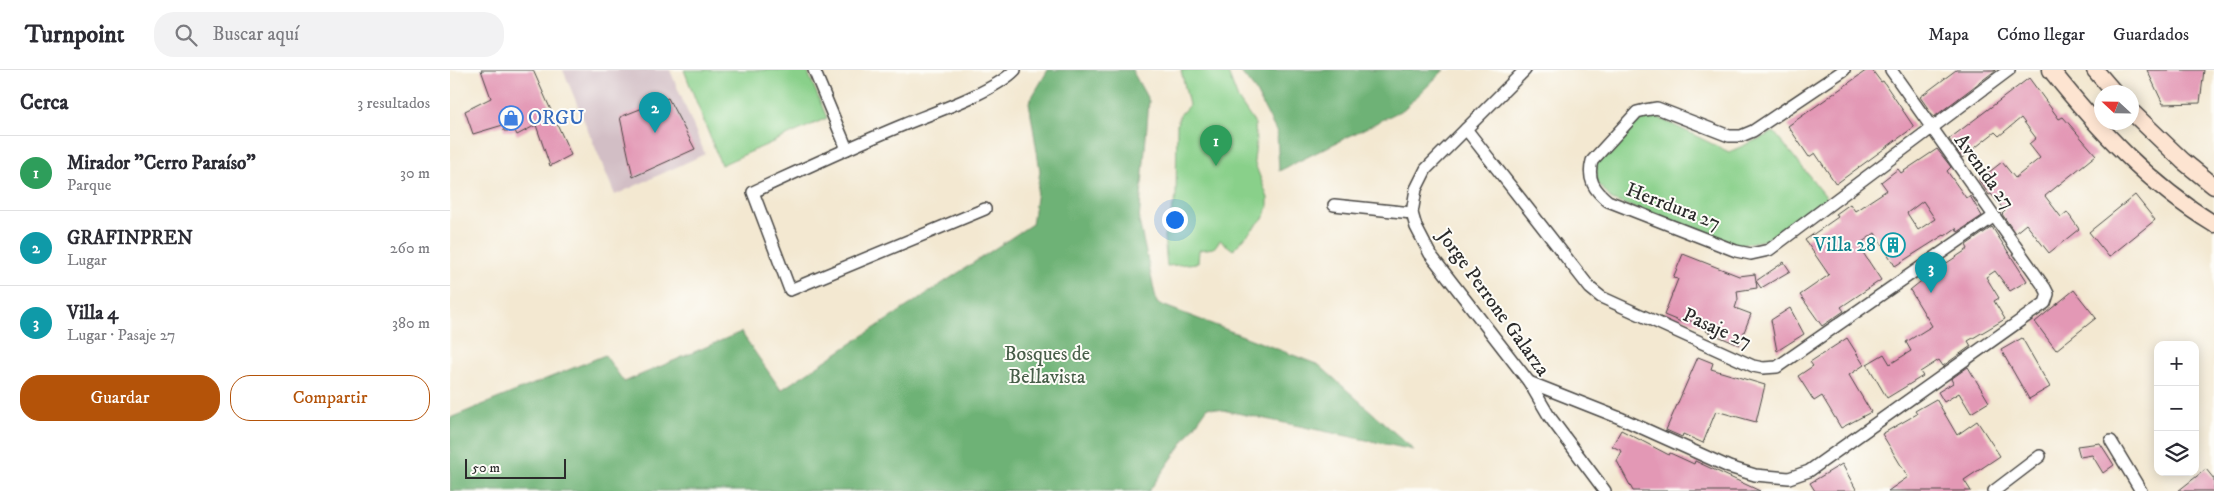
<!DOCTYPE html>
<html lang="es">
<meta charset="utf-8">
<style>
:root{--surface:#fff;--page:#f2f2f3;--text:#2b2b33;--muted:#7c7c81;--line:#e1e1e2;--accent:#b45309}
body{margin:0;font-family:"IM FELL DW Pica",serif;background:var(--page);color:var(--text)}
.controls{position:absolute;right:15px;bottom:15px;display:grid;overflow:hidden;border-radius:10px;box-shadow:0 2px 12px #0003}
.controls button{width:45px;height:45px;display:grid;place-items:center;padding:0;border:0;border-bottom:1px solid var(--line);background:var(--surface);color:var(--text);font:25px sans-serif}
.compass{position:absolute;left:1644px;top:15px;width:45px;height:45px;border-radius:50%;background:var(--surface);box-shadow:0 2px 12px #0003;rotate:292deg}
.scale{position:absolute;left:15px;bottom:12px;width:101px;box-sizing:border-box;padding-left:5px;border:2px solid #2b2b2b;border-top:0;font-size:14px;line-height:18px;white-space:nowrap;color:#2b2b2b;-webkit-text-stroke:4px #fdfcf7;paint-order:stroke}
.you{position:absolute;left:724px;top:149px;width:18px;height:18px;margin:-12px;border:4px solid #fff;border-radius:50%;background:#1a73e8;box-shadow:0 0 0 8px #1a73e833}
.badge{display:grid;place-items:center;width:32px;height:32px;border-radius:50%;background:var(--accent);color:#fff;font-size:16px;font-weight:700}
.pin{position:absolute;translate:-50% -41px;filter:drop-shadow(0 1px 2px #0008)}
.pin::after{content:'';position:absolute;top:26px;width:18px;height:15px;background:inherit;clip-path:polygon(0 0,100% 0,50% 100%)}
.list{margin:0;padding:0;list-style:none}
h2{display:flex;justify-content:space-between;align-items:center;height:65px;margin:0;padding:0 20px;font-size:21px}
h2 small{font-size:16px;font-weight:400;color:var(--muted)}
.list li{display:grid;grid-template-columns:32px 1fr auto;gap:15px;align-items:center;box-sizing:border-box;height:75px;padding:0 20px;border-top:1px solid var(--line)}
.list b{display:block;font-size:19px;white-space:nowrap}
.list p{margin:0;font-size:16px;white-space:nowrap;color:var(--muted)}
.list em{font-size:16px;font-style:normal;color:var(--muted)}
.actions{display:flex;gap:10px;padding:15px 20px}
.actions a{flex:1;padding:11px 0;border:1px solid var(--accent);border-radius:20px;text-align:center;font-size:18px;color:var(--accent)}
.actions .main{background:var(--accent);color:#fff}
.icon{flex:none;width:28px;height:28px;fill:none;stroke:currentColor;stroke-width:2;stroke-linecap:round;stroke-linejoin:round}
.map{position:relative;flex:none;width:1764px;height:421px;overflow:hidden}
header{display:flex;align-items:center;gap:30px;box-sizing:border-box;height:70px;padding:0 25px;background:var(--surface);border-bottom:1px solid var(--line)}
header strong{font-size:24px}
nav{display:flex;gap:28px;margin-inline-start:auto;font-size:18px}
.search{width:350px;height:45px;background:var(--page);display:flex;align-items:center;gap:12px;box-sizing:border-box;padding:0 18px;border-radius:20px;color:var(--muted);font-size:19px}
main{display:flex}
aside{flex:1;background:var(--surface)}
.map>svg:first-child{display:block}
</style>
<header>
<strong>Turnpoint</strong>
<div class="search"><svg class="icon" aria-label="search" viewBox="0 0 24 24"><circle cx="10" cy="10" r="6"/><path d="M15 15l6 6"/></svg>Buscar aquí</div>
<nav><a>Mapa</a><a>Cómo llegar</a><a>Guardados</a></nav>
</header>
<main>
<aside>
<h2>Cerca<small>3 resultados</small></h2>
<ul class="list">
<li><span class="badge" style="background:#2e9e5b">1</span><div><b>Mirador &quot;Cerro Paraíso&quot;</b><p>Parque</p></div><em>30 m</em></li>
<li><span class="badge" style="background:#0f9aa8">2</span><div><b>GRAFINPREN</b><p>Lugar</p></div><em>260 m</em></li>
<li><span class="badge" style="background:#0f9aa8">3</span><div><b>Villa 4</b><p>Lugar · Pasaje 27</p></div><em>380 m</em></li>
</ul>
<div class="actions"><a class="main">Guardar</a><a>Compartir</a></div>
</aside>
<div class="map">
<svg width="1764" height="421" viewBox="0 0 1764 421">
<rect width="100%" height="100%" fill="#fdfcf7"/>
<filter id="ink" filterUnits="userSpaceOnUse"><feTurbulence type="fractalNoise" baseFrequency=".02" numOctaves="2"/><feDisplacementMap in="SourceGraphic" scale="10" xChannelSelector="R" yChannelSelector="G"/><feConvolveMatrix kernelMatrix="1 2 1 2 8 2 1 2 1" color-interpolation-filters="sRGB"/></filter>
<filter id="wash" filterUnits="userSpaceOnUse"><feTurbulence type="fractalNoise" baseFrequency=".0096" numOctaves="4" result="noise"/><feDisplacementMap in="SourceGraphic" scale="20" xChannelSelector="R" yChannelSelector="G"/><feGaussianBlur stdDeviation="1.12" result="paint"/><feColorMatrix in="noise" values="0 0 0 0 0 0 0 0 0 0 0 0 0 0 0 0 0 1.4 0 .05"/><feComposite in="paint" operator="in"/></filter>
<g filter="url(#wash)">
<rect width="100%" height="100%" fill="#f3e8d1"/>
<polygon fill="#d2bec5" points="113,0 220,0 255,84 165,125"/>
<g fill="#89d08a" stroke="#5a7e5a">
<polygon points="234,0 357,0 377,48 271,95"/>
<polygon points="731,0 777,0 788,29 805,54 806,73 804,91 818,128 818,137 815,146 783,180 770,170 764,178 749,180 748,193 717,196 714,166 726,127 727,54 730,45 739,35"/>
<polygon points="1201,44 1279,82 1324,62 1377,128 1316,170 1287,175 1162,130 1147,112 1146,93 1189,47"/>
</g>
<g fill="#6eb276" stroke="#4c6e50">
<polygon points="598,0 684,0 683,2 699,31 689,151 707,233 869,295 964,380 758,337 699,421 0,421 0,348 155,285 174,312 291,262 331,320 582,154 590,101 579,32"/>
<polygon points="789,0 994,0 954,39 829,101 827,63 805,20"/>
</g>
<g id="blocks">
<g fill="#e398b5" fill-rule="evenodd">
<polygon points="31,0 83,0 121,85 100,96 86,55 67,65 65,61 54,61 53,55 23,64 15,41 41,28"/>
<polygon points="1417,0 1422,0 1431,12 1433,11 1464,57 1386,114 1365,83 1359,87 1338,56"/>
<polygon points="1506,0 1546,0 1484,47 1470,27"/>
<polygon points="1697,0 1754,0 1750,33 1713,34"/>
<polygon points="1579,8 1609,49 1613,47 1646,85 1595,126 1611,147 1617,142 1629,159 1599,183 1576,154 1565,163 1552,144 1555,141 1541,124 1539,125 1529,110 1552,92 1565,108 1590,88 1579,74 1586,68 1571,48 1549,66 1545,62 1512,88 1499,69"/>
<polygon points="218,28 245,79 183,107 170,47"/>
<path d="M1487,79L1501,97L1497,101L1516,128L1520,126L1532,146L1508,162L1506,158L1495,166L1494,165L1445,196L1425,163L1408,175L1431,210L1391,237L1394,241L1372,256L1350,225L1379,205L1355,170L1388,147L1386,144L1400,134L1405,141L1437,120L1431,112L1448,99L1451,103ZM1473,131L1485,149L1468,160L1457,143Z"/>
<polygon points="1685,125 1705,150 1659,187 1639,162"/>
<polygon points="1542,157 1577,211 1560,221 1545,201 1536,207 1549,228 1544,231 1555,249 1518,271 1521,276 1493,296 1489,290 1470,302 1473,306 1437,328 1417,294 1434,284 1440,294 1461,281 1456,272 1482,256 1460,220 1480,204 1518,179 1516,175"/>
<polygon points="1233,184 1289,206 1305,204 1307,218 1287,221 1288,229 1285,238 1301,244 1289,275 1256,261 1258,258 1233,248 1231,252 1214,245 1228,209 1223,208"/>
<polygon points="1334,192 1340,201 1311,218 1306,211"/>
<polygon points="1624,220 1646,248 1606,280 1585,252"/>
<polygon points="1340,238 1354,264 1327,281 1321,250"/>
<polygon points="1397,268 1414,295 1399,305 1421,342 1391,358 1372,326 1364,331 1348,306 1363,296 1360,292"/>
<polygon points="1572,268 1600,317 1579,329 1551,280"/>
<polygon points="1248,287 1263,293 1261,299 1315,315 1306,352 1266,341 1253,373 1233,364 1232,367 1216,360"/>
<polygon points="1518,297 1539,332 1521,343 1509,323 1494,332 1488,322 1503,313 1501,309"/>
<polygon points="1486,329 1507,365 1527,351 1550,386 1514,410 1521,421 1438,421 1458,407 1432,364 1467,344 1465,341"/>
<polygon points="1171,360 1219,385 1220,383 1244,394 1245,391 1310,421 1183,421 1167,391 1172,381 1162,376"/>
<polygon points="1650,373 1664,395 1653,403 1642,385 1630,387 1627,376"/>
<polygon points="1392,394 1407,421 1365,421 1360,413"/>
<polygon points="1756,399 1764,409 1764,421 1728,421"/>
</g>
</g>
</g>
<g filter="url(#ink)">
<use href="#blocks" fill-opacity="0" stroke="#494744" stroke-width="1"/>
<g fill="none" stroke-linecap="round" stroke-linejoin="round">
<g stroke="#494744" stroke-width="14">
<g id="street">
<polyline points="364,0 397,79"/>
<polyline points="1075,0 976,99 966,119 962,143 966,157 980,184 1079,312 1099,346 1155,421"/>
<path d="M1394,0L1303,61L1291,66H1279L1207,38L1195,40L1187,42L1142,91C1137,109 1144,120 1158,131L1286,181L1301,184L1319,180L1559,0"/>
<polyline points="1016,59 1140,218 1151,227 1303,296 1313,298 1327,297 1543,147"/>
<polyline points="884,135 962,143"/>
<path d="M535,139L340,220L303,122C353,99 402,76 453,55C482,43 544,22 565,0"/>
<polyline points="1079,312 1170,348 1279,397 1305,405 1339,408 1359,401 1595,233 1598,224 1595,218 1441,0"/>
<polyline points="1661,371 1691,421"/>
<polyline points="1544,421 1590,386"/>
</g>
</g>
<g stroke="#494744" stroke-width="19">
<g id="secondary">
<path d="M1601,0C1647,58 1700,115 1764,154"/>
<polyline points="1645,0 1664,22"/>
<polyline points="1682,42 1733,91 1764,116"/>
</g>
</g>
<use href="#street" stroke="#fff" stroke-width="11"/>
<use href="#secondary" stroke="#fde4d1" stroke-width="16"/>
</g>
</g>
<defs>
<g id="shop-ring" transform="scale(1.25)"><circle r="9.5" fill="#fdfcf7" stroke="#3f7fe0" stroke-width="1.5"/><path d="M-5-2.5h2.3a2.7 3.5 0 0 1 5.4 0H5L5.5 6h-11ZM-1.5-2.5h3a1.5 2.3 0 0 0-3 0Z" fill="#3f7fe0"/></g>
<g id="building-ring" transform="scale(1.25)"><circle r="9.5" fill="#fdfcf7" stroke="#0f9aa8" stroke-width="1.5"/><path d="M-4-6H4V6H1V3H-1V6H-4ZM-2.5-4.3h1.7v1.8h-1.7ZM.8-4.3h1.7v1.8H.8ZM-2.5-1h1.7V.8h-1.7ZM.8-1h1.7V.8H.8Z" fill="#0f9aa8"/></g>
</defs>
<g fill-rule="evenodd">
<use href="#shop-ring" x="61" y="48"/>
<use href="#building-ring" x="1443" y="175"/>
</g>
<g text-anchor="middle" dominant-baseline="central" stroke-width="4" stroke-linejoin="round" paint-order="stroke">
<g font-size="20" fill="#366cbe" stroke="#fdfcf7" text-anchor="start">
<text x="78" y="48">ORGU</text>
</g>
<g font-size="20" fill="#2b2b2b" stroke="#fdfcf7">
<text transform="translate(1534 102) rotate(54)">Avenida 27</text>
<text transform="translate(1223 137) rotate(21)">Herrdura 27</text>
<text transform="translate(1043 233) rotate(54)">Jorge Perrone Galarza</text>
<text transform="translate(1267 259) rotate(24)">Pasaje 27</text>
</g>
<g font-size="20" fill="#0d838f" stroke="#fdfcf7" text-anchor="end">
<text x="1426" y="175">Villa 28</text>
</g>
<g font-size="20" fill="#475d48" stroke="#fdfcf7">
<text x="597" y="284">Bosques de<tspan x="597" dy="23">Bellavista</tspan></text>
</g>
</g>
</svg>
<div class="controls">
<button>+</button>
<button>−</button>
<button><svg class="icon" aria-label="layers" viewBox="0 0 24 24"><path d="M12 4l9 5-9 5-9-5zM3 14l9 5 9-5"/></svg></button>
</div>
<svg class="compass" viewBox="-18 -18 36 36"><path d="M0-13l5 13h-10z" fill="#e53935"/><path d="M0 13l5-13h-10z" fill="#7c7c81"/></svg>
<div class="scale">50 m</div>
<div class="you"></div>
<div class="pin badge" style="left:766px;top:96px;background:#2e9e5b">1</div>
<div class="pin badge" style="left:205px;top:63px;background:#0f9aa8">2</div>
<div class="pin badge" style="left:1481px;top:223px;background:#0f9aa8">3</div>
</div>
</main>
